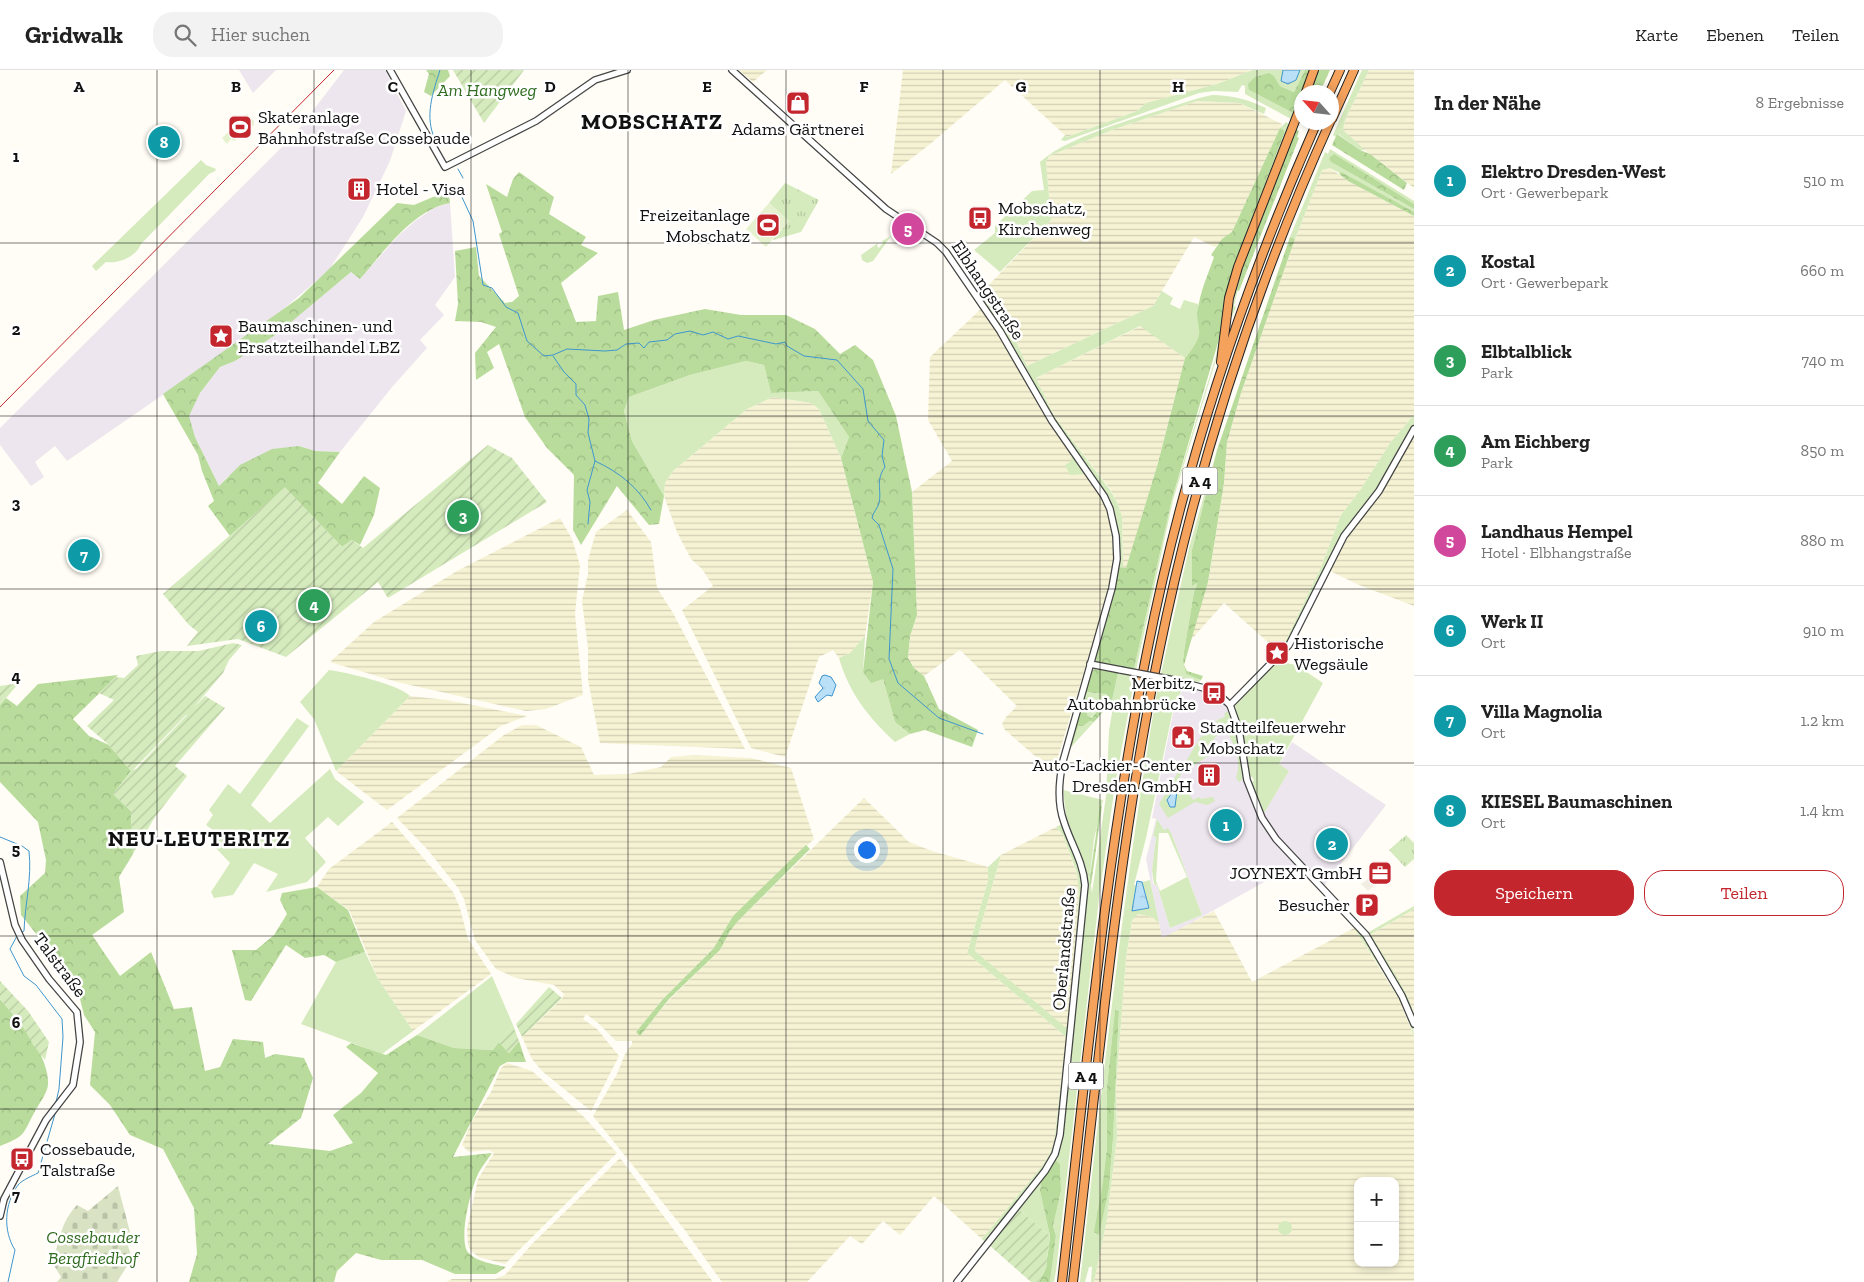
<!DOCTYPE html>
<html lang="de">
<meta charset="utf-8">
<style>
:root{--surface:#fff;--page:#f2f2f2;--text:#222;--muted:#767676;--line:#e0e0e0;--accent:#c4262e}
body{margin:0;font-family:"Zilla Slab",serif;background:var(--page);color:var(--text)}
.controls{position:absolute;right:15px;bottom:15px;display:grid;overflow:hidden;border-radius:10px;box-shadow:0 2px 8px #0003}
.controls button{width:45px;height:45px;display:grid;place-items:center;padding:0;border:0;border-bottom:1px solid var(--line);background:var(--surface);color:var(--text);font:25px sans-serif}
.compass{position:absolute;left:1294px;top:15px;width:45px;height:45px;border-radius:50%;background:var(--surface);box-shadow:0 2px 8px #0003;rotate:297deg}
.you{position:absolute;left:866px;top:779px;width:18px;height:18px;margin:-12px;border:4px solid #fff;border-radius:50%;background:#1a73e8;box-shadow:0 0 0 8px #1a73e833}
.badge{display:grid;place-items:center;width:32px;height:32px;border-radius:50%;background:var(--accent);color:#fff;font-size:16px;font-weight:700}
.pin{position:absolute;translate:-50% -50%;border:2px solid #fff;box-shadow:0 1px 5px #0006}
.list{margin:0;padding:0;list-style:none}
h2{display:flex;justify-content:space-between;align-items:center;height:65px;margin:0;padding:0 20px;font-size:21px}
h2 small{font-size:16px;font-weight:400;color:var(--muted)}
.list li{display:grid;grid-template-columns:32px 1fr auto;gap:15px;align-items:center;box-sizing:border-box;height:90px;padding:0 20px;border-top:1px solid var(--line)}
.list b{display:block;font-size:19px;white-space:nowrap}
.list p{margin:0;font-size:16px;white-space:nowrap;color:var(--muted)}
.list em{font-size:16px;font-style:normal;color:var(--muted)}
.actions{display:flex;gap:10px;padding:15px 20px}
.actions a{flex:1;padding:11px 0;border:1px solid var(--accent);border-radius:20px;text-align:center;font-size:18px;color:var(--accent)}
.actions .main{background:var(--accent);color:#fff}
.icon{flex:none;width:28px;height:28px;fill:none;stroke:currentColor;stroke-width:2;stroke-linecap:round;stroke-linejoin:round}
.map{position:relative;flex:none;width:1414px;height:1212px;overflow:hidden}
header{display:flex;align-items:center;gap:30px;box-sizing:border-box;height:70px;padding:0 25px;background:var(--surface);border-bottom:1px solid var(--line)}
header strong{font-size:24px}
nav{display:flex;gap:28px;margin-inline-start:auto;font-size:18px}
.search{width:350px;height:45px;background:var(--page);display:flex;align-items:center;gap:12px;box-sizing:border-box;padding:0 18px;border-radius:20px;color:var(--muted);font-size:19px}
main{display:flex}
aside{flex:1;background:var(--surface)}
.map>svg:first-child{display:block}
</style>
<header>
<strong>Gridwalk</strong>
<div class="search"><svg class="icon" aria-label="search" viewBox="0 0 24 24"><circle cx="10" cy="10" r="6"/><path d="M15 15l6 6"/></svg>Hier suchen</div>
<nav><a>Karte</a><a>Ebenen</a><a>Teilen</a></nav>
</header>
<main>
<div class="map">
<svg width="1414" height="1212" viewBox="0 0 1414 1212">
<defs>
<pattern id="farmland-rules" width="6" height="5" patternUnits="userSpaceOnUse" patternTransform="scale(1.25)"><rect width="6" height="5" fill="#f6f3d4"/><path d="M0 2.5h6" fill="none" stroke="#d2cfb5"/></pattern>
<pattern id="forest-crowns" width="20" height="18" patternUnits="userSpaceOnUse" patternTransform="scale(1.25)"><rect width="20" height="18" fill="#b9dc9c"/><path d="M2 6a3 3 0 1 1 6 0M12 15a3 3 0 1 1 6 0" fill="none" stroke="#9ebc85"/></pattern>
<pattern id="cemetery-stones" width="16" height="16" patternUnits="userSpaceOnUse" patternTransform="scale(1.25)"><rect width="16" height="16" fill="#d9e3c4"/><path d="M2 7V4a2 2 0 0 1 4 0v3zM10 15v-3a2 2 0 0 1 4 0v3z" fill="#b9c2a7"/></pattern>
<pattern id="park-tufts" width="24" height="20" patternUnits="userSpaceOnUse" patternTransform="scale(1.25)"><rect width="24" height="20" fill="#d5ebbd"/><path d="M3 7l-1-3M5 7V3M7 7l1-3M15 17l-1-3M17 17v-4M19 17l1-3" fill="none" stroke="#b6c8a1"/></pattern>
<pattern id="garden-furrows" width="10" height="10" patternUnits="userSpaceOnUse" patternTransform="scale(1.25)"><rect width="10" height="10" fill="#d5ebbd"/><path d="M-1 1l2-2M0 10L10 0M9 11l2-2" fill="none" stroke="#b6c8a1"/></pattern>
<pattern id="water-ripples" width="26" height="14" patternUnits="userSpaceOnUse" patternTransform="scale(1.25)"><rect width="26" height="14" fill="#b9e0f7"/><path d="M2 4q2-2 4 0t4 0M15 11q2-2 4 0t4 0" fill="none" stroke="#9ebfd3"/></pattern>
</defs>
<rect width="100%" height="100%" fill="#fffdf5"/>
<g fill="#eee6ef" fill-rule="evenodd">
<polygon points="239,0 276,0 253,23"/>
<polygon points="344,0 385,0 406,41 390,91 363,147 329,200 267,253 67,391 55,376 35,392 44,407 31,416 0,375 0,358 295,64"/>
<polygon points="450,133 455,207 435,235 444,245 420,270 427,278 393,316 340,382 315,381 299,376 228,406 219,416 195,367 188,346 200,323 220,297 235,291 277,264 351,202 360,209 397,167 415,151 434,138"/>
<path d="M1185,614L1218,625L1231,645L1236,664L1243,709L1259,751L1289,701L1279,695L1292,672L1386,735L1320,821L1295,795L1162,869L1146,789L1156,749L1152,748L1171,653L1175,635ZM1157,749L1164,760L1172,765L1202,845L1170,858L1157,815L1153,814L1152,800L1156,767L1153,766Z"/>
</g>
<g fill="url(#farmland-rules)" fill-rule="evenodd">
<polygon points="739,0 767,0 753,12"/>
<polygon points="903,0 1253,0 1217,14 1146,33 1137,41 1067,67 1005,10 929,75 891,104"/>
<polygon points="1369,0 1414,0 1414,118 1362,78 1343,60 1345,50"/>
<polygon points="1197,31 1239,33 1282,54 1232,162 1215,177 1194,167 1153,236 1027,296 1005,246 988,216 1051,150 1046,92 1049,86 1112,60"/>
<polygon points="1330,98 1348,111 1414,146 1414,345 1390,373 1361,419 1341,445 1321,497 1280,583 1224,533 1189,572 1208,512 1224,413 1227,372 1241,323 1295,169 1322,100"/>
<polygon points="982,238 1051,355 1098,419 1111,452 1115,488 1110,517 1056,693 1048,693 1035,686 1005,660 1002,654 1006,647 1017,636 960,580 924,606 914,598 908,588 910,566 917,545 912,422 952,391 928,350 930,287"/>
<polygon points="1141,256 1185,288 1158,393 1126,499 1123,498 1122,447 1118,434 1110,419 1054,346 1036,308"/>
<polygon points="773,327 811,333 819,339 841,388 873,512 865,566 850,583 839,588 833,580 819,587 785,687 751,678 682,540 713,516 702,499 691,489 677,462 664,426 665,413 673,401 747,339"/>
<polygon points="1414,364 1414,536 1359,515 1328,500 1346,467 1381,422"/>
<polygon points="627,440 651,472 657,518 673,543 745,679 600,673 588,610 588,578 582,531 588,504 588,490 596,462"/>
<polygon points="560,448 572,469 580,495 575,544 583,625 546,639 526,641 397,612 330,592 374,552 457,501"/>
<polygon points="410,626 447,630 527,646 501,656 387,740 336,701"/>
<polygon points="522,655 536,655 581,677 594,705 629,704 661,697 671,687 694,685 751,688 791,698 814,769 733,846 713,879 663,929 636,962 640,965 669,930 720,880 730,861 739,850 864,728 909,772 932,781 988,797 988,811 967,883 1066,967 1054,1074 1049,1085 1043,1095 982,1169 934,1126 900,1165 883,1151 862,1174 850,1166 807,1212 722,1212 684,1159 593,1046 617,1004 625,984 632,974 632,971 616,971 597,952 586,944 583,949 597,959 619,986 591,1041 542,1001 532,989 522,967 562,929 564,924 554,915 516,908 496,899 475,870 464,829 458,818 428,780 397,748 504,665"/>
<polygon points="392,752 453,822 460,838 468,869 491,904 413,961 378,909 349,840 317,817 329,799"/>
<polygon points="1056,757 1063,765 1077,804 1079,826 1068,956 1065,958 975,881 976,873 1001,785"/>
<polygon points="1414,839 1414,941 1371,864"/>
<path d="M1214,841L1252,912L1354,858L1399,929L1414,967V1211L1094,1212L1107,1149L1117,1067L1116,1019L1126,888L1132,850L1137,844L1152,847L1159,853L1162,868ZM1358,1111H1395V1193H1358Z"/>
<polygon points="507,993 532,1001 584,1047 617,1083 505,1194 479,1187 471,1181 468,1175 467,1159 478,1109 494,1083 489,1080 469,1082 462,1075 472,1051 491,1022 501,998"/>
<polygon points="620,1088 713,1212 446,1212 452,1209 495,1209 505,1205 532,1174"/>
</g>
<g fill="#d5ebbd" fill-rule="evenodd">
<polygon points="1253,0 1305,0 1294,22 1280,16 1274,6 1250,16 1249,20 1293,43 1291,49 1245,24 1245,16 1242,15 1238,22 1214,21 1199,23 1065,71 1061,70 1065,65 1067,67 1137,41 1146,33 1217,14"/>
<polygon points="1362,0 1369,0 1345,50 1343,60 1365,80 1360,80 1338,64 1336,67 1333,65"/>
<path d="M1212,25C1232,25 1249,30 1266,38L1264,44L1239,33L1197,31L1112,60L1049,86L1046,92L1051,150L1000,202L974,180L995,163V156L1032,121L1044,120L1040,92C1072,63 1155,43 1199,28Z"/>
<polygon points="1286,52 1289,54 1234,196 1219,280 1173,430 1136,600 1134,599 1172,429 1216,286 1233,198 1284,64 1284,60 1280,58"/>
<polygon points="1330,79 1414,131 1414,134 1333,85 1331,92 1414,139 1414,142 1330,98 1322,100 1295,169 1290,167 1325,82 1328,84"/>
<path d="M1284,85L1246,185L1234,236L1236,237L1230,251C1239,193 1263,140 1284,85Z"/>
<path d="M201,90L206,95L216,99L215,101L209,104L141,174C136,187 118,194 106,192L96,201L92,196Z"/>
<polygon points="891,166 873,191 867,193 862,190 861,185 878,173 877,176 879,178 883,173 882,171"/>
<polygon points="988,216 1002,242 992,246 978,224"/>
<path d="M1162,221L1173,228L1170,234L1180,239L1184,230L1198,234C1200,262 1205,265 1185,288L1140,256L1036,308L1054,346L1110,420L1118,434L1122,447L1123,498L1118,497L1112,437L1102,417L1052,348L1023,292L997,253L998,249L1005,246L1027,296L1153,236Z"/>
<polygon points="746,291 764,295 771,323 818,321 849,367 841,388 819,339 811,333 773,327 747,339 673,401 665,413 664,426 632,371 624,341 629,327 690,305"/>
<polygon points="1414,345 1414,354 1393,393 1377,420 1342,465 1291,566 1280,583 1321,497 1341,445 1361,419 1390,373"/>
<polygon points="1217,380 1192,480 1193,497 1198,512 1194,522 1184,581 1183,592 1186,604 1201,610 1198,612 1161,604 1189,478"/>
<polygon points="1072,386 1084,404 1070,405 1065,395 1070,392"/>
<path d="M865,566L863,602L883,609L895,652L910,664L895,672C869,648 849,623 839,588L850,583Z"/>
<polygon points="1281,592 1296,595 1323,613 1279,694 1289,701 1263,745 1250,712 1254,711 1253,708 1248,704 1235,636 1275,593"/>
<path d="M329,600C346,602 400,615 410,626L336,701L314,649L300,632Z"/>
<polygon points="1118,603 1135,606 1115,715 1099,828 1056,1201 1054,1212 1050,1212 1056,1166 1053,1156 1061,1121 1060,1094 1055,1089 1064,1060 1087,815 1085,795 1067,753 1063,720 1103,730 1094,769 1089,814 1091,815 1092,823 1106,726 1109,661 1114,631 1112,631"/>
<path d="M1159,610L1185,614L1174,635L1146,768L1134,815H1136L1132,841L1149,838L1142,812L1150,810L1159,853L1152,847L1138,844L1132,850L1126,888L1116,1019L1117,1067L1107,1149L1094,1212H1091L1092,1197H1089L1085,1212H1080C1103,1009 1124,810 1159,610ZM1115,941H1119L1113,1069L1109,1118L1098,1164L1107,1075V1016Z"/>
<polygon points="1085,622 1108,624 1107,631 1090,648 1087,645 1088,636 1083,627"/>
<path d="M1227,641C1241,658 1239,689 1243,709L1239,712L1236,708C1242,689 1234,673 1224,657L1207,677L1210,685L1191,697H1187L1185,693L1200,668L1220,648L1221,649L1225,646L1224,644Z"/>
<polygon points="297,648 309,656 251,735 270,753 330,699 335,709 364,732 338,756 328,747 305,768 326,792 307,812 266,822 278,804 254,793 233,825 214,828 211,822 230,793 213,775 221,766 206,755 213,745 209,740 228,714 240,724"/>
<polygon points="1090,651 1094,652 1072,676 1078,655 1083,656"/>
<polygon points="1181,697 1183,701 1179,708 1193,730 1199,727 1201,729 1213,727 1215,731 1207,735 1195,732 1168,748 1159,734"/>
<path d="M1157,749L1164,760L1168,758L1172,765L1202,845L1170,858L1157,815L1154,814L1152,800L1156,767L1153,766ZM1159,763H1168L1187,807L1160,821L1156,811Z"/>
<path d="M1062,754L1081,803L1082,826L1058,1067C1047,1107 1010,1140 985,1172L982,1169L1043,1095L1049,1085L1054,1074L1066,967L967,883L988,811V797L1001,785L976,873L975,881L1065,957L1068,956L1079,826L1077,803L1063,765L1056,757Z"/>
<path d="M1414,836V839L1371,864C1381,883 1414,929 1414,948L1368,866L1369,862Z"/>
<path d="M1356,857C1372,880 1414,939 1414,967L1405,941L1390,913L1354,858Z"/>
<polygon points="365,882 378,909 413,961 382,984 301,954 336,892"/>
<polygon points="492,906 513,955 493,980 454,978 417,965"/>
<polygon points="1041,1110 1040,1121 1050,1166 1017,1138"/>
<circle cx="1285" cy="1158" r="7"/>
</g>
<g fill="url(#forest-crowns)">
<polygon points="426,0 448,0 450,6 431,26 424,22 429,4"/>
<polygon points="1305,0 1310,0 1293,43 1249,20 1248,14 1255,7 1269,3 1274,6 1280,16 1294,22"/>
<polygon points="1319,0 1330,0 1320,22 1310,22"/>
<path d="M1280,58L1284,60V64L1233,198L1226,228L1222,259L1172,429L1134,599L1100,594L1096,591V584L1118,497L1126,498L1158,393L1185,288C1211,257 1192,261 1199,233C1202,217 1209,202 1214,187L1211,185L1222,169L1232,162Z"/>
<polygon points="1295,59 1299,61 1297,67 1299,68 1239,221 1237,220 1246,185"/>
<polygon points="1337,64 1360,80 1370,84 1407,113 1404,120 1332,75"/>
<polygon points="1334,84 1414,134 1414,139 1331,92 1329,88"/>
<polygon points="519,102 554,127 549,144 586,167 581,175 598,183 561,213 576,252 596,251 598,226 618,222 624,260 654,250 705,239 741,245 786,245 815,259 840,284 855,275 873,290 896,346 912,422 917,545 910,566 908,588 914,598 924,606 939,639 978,660 972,677 925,660 910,664 895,652 883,609 871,613 863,602 873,512 841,388 849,367 818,321 771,323 764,295 746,291 690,305 629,327 624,341 632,371 664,426 659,454 649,455 617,416 581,475 573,460 574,405 547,378 525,347 499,274 487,282 494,298 476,310 475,283 496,257 481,252 455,251 458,234 455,181 476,177 479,206 505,233 512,232 519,226 499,164 502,162 486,114 507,127 513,109"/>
<polygon points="1341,102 1414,142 1414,146 1348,111 1339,104"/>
<path d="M449,124L450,133C412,140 384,182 360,209L351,202L277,264L235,291L220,297L200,323L189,346L195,367L219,416L240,395L272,379L299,376L315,381L340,382L318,413L342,434L364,406L380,418L374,445L360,475L352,470L342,477L285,418L230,466L208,436L214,431L202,401L198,385L163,324L299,228L397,133L414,135L433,127Z"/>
<polygon points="1290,167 1295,169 1241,323 1227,372 1224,413 1208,512 1184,595 1187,601 1203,606 1201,610 1186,604 1183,592 1184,581 1194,522 1198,512 1192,516 1192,480 1217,380"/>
<polygon points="1094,599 1118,603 1112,631 1094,652 1090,651 1083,656 1078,656 1072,676 1069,678 1083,627 1090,629 1087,645 1091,648 1107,631 1107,624 1085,622 1089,605"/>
<path d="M118,605L73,649L89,666L109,675L131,701L113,724L131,741L133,784L119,807L124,842L92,865L120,906L151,882L174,939L192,937L205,1001L220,997L233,969L263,972L265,988L275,984L304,988L313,1008L301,1048L268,1074L330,1081L353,1073L333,1045L361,1023L378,1003L346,977L351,973L386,985L417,965L454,978L493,980L499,972L509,983L519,971L526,992H507L500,996L453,1087L492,1083C488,1089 483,1095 479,1102C471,1117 459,1166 467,1181C475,1192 494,1194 506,1197L496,1204H455L422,1190H381L356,1183L337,1201L334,1212H189L197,1184L194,1138L163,1079L130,1065L110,1035L90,1015L95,962L84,945L76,913L21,845L20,826L45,803L46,790L38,752L0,712V635L6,628L17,636L38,614Z"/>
<polygon points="1100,736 1102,736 1091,815 1089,814"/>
<polygon points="806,775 810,779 739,850 730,861 720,880 669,929 640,966 636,962 663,929 713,879 733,846"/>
<polygon points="317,817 348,840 365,882 336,892 324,885 305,888 286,875 251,931 245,930 232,880 256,880 274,865 287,844 280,830 282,823"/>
<path d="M0,929C18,950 50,986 48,1015C47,1024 38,1035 34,1043C22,1066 25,1066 0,1076Z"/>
<polygon points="1115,940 1119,941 1113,1069 1109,1118 1099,1165 1094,1162 1103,1112 1107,1076 1107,1016"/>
<polygon points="1055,1089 1060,1094 1061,1121 1053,1156 1056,1166 1050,1212 1039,1212 1046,1198 1050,1166 1040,1121 1041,1110"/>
</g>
<path fill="url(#cemetery-stones)" d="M118,1116L130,1162L125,1167L132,1188L117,1212H57L61,1207L52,1192C62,1168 58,1156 77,1135L88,1141Z"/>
<g fill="url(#park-tufts)">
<polygon points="785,113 819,130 801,162 773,170 789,151 769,133"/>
<polygon points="1406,765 1414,773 1414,789 1405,797 1389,780"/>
</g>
<g fill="url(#garden-furrows)" fill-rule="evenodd">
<polygon points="453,0 524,0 484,53"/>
<polygon points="488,375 512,388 547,432 388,528 378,512 286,587 238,569 187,576 198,562 189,555 163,524 285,417 342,477 352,470 363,478"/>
<path d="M233,573L242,575L229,590L223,603L194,637L205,626L225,638L175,696L187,706L155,747L133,784L131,741L113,724L131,701L109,675L87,656L114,630L99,623L115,607L124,608L138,595L136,586L161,581H199ZM187,645L136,699L133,700L186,645Z"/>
<polygon points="19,613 0,635 0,616"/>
<polygon points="0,911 28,941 49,972 45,990 33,975 24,958 0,929"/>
<polygon points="549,917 562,928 522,967 516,954"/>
<polygon points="513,955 519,971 509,983 499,972"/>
<polygon points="1017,1138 1050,1166 1046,1198 1039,1212 1031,1212 988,1174"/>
</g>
<g fill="#e6f2cf">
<polygon points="247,44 254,51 254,55 245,59 235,71 231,69 227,74 222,68"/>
<polygon points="769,133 789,151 766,177 746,159"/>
</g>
<polygon fill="#f1ede2" points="1371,807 1377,812 1368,821 1361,814"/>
<g fill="url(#water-ripples)" stroke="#3f96cf">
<polygon points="1283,0 1300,0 1296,10 1288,14 1281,11"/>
<polygon points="825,605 831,607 836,615 832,626 827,625 818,632 815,627 823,618 819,613 822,606"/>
<polygon points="1174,720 1177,721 1175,737 1170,737 1167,730"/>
<polygon points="1137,811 1142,812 1149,838 1132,841"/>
</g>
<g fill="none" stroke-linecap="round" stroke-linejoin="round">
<g stroke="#3f96cf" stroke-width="1">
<path d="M435,69C424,47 433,22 440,0"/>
<polyline points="458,99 463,108"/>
<path d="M460,123L473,151L483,215L492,218L506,237L518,243L527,271L544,286L553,285L567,279L605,281L617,280L626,274L639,273L644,278L649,272L667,270L675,264L690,261L703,265L713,262L728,269L738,266L776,274L785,272L787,276L804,286L837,290L863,319L868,351L884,370L882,386L885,397C875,411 882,420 879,433C878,438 873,442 872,448L879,455L893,499L889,589L898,613L939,648L983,664"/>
<path d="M553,286L564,302L576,314V325L585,335L589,349L588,363L595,391C619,402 638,417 651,440"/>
<polyline points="588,454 590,432 587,420 595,391"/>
<path d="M0,767L22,776L29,781C32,809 25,833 24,861L22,862"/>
<polyline points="17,866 10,879 24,906 36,915 62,949 63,967 59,1019 56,1032"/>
<path d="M8,1212L15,1180C3,1161 4,1134 18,1115C22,1110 32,1106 38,1103L55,1044"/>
</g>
<g stroke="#444" stroke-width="8">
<g id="minor">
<polyline points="390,0 445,97 536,51 595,10 627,0"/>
<path d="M732,0L886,139L937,173L946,182L1000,261L1052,351L1104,426L1110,439L1116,466L1117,489L1112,518L1063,691C1059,710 1057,733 1064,752C1071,774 1083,791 1085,815L1060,1065L1055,1084L1045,1101L957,1212"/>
<polyline points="1090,594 1121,600"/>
<polyline points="1174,610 1215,621 1230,635 1239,660 1247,710 1262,748 1276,769 1366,865 1402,926 1414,954"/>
<polyline points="1230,635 1289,575 1344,466 1379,421 1414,359"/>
<polyline points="0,792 15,855 22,870 49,909 77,942 80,972 73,1015 46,1050 4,1129 0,1146"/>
</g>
</g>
<g stroke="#222" stroke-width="10">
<g id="highway">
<polyline points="1306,22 1314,0"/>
<polyline points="1330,22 1340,0"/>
<polyline points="1332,49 1354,0"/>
<polyline points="1221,292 1229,228 1238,197 1302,33"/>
<path d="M1062,1212C1086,1002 1105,790 1147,582C1183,400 1242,222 1317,52"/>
<path d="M1073,1212C1098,1002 1116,790 1159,582C1196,400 1253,222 1330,52"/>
</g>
</g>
<use href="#minor" stroke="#fff" stroke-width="5.5"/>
<use href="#highway" stroke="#f5a25d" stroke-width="8"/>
<polyline stroke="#c4262e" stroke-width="1" points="0,337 334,0"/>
<g stroke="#444" stroke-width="8" stroke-linecap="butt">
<polyline id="minor-bridge" points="1121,600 1174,610"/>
</g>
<use href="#minor-bridge" stroke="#fff" stroke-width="5.5"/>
</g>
<path fill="none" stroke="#111" stroke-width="1" stroke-opacity="0.55" d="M157,0V1212M314,0V1212M471,0V1212M628,0V1212M786,0V1212M943,0V1212M1100,0V1212M1257,0V1212M0,173H1414M0,346H1414M0,519H1414M0,693H1414M0,866H1414M0,1039H1414"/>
<defs>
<g id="shop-square" transform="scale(1.25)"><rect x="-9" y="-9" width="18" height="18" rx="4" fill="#c4262e" stroke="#fff"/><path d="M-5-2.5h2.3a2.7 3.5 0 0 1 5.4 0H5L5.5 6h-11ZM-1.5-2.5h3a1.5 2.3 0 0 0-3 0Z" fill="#fff"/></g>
<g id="stadium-square" transform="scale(1.25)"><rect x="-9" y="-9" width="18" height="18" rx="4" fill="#c4262e" stroke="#fff"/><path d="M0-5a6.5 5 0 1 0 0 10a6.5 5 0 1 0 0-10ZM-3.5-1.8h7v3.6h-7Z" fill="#fff"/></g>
<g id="building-square" transform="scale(1.25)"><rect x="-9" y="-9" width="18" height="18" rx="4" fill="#c4262e" stroke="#fff"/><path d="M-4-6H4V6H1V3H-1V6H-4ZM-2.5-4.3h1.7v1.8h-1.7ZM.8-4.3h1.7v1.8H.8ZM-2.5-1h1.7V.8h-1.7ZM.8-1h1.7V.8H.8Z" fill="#fff"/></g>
<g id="bus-square" transform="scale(1.25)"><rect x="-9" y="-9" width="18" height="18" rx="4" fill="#c4262e" stroke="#fff"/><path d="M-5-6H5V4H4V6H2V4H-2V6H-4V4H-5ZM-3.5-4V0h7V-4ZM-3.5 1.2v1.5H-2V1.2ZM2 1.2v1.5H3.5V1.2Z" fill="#fff"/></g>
<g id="sight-square" transform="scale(1.25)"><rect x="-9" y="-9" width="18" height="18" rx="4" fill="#c4262e" stroke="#fff"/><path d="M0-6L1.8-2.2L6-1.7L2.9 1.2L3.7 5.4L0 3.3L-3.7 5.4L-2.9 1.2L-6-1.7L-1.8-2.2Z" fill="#fff"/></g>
<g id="civic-square" transform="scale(1.25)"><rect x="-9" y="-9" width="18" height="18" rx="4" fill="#c4262e" stroke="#fff"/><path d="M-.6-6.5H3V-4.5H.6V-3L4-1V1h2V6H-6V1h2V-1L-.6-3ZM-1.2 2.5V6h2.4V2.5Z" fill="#fff"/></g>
<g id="office-square" transform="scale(1.25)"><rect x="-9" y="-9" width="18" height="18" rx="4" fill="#c4262e" stroke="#fff"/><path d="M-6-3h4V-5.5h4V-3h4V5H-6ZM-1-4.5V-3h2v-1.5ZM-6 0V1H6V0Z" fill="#fff"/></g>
<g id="parking-square" transform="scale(1.25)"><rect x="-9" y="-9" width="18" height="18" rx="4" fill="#c4262e" stroke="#fff"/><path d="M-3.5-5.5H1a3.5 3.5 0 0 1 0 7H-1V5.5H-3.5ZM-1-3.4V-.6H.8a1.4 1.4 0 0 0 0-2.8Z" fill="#fff"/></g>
</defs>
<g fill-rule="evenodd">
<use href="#shop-square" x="798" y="33"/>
<use href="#stadium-square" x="240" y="57"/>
<use href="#building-square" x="359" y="119"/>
<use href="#bus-square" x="980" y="148"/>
<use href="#stadium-square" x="768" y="155"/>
<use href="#sight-square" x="221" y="266"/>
<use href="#sight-square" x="1277" y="583"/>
<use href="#bus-square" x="1214" y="623"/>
<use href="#civic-square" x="1183" y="667"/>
<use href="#building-square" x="1209" y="705"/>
<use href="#office-square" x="1380" y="803"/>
<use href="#parking-square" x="1367" y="835"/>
<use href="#bus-square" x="22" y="1089"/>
</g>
<g text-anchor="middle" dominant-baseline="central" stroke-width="5" stroke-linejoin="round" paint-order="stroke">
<g fill="#fff" stroke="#585858" stroke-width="1">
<rect x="1182.5" y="397.5" width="35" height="27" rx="4"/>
<rect x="1068.5" y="992.5" width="35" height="27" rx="4"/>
</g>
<g font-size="16" font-weight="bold" fill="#111">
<text x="1200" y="411">A 4</text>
<text x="1086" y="1006">A 4</text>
</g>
<g font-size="18" font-style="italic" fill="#2f6b1f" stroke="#fff">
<text x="487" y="20">Am Hangweg</text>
<text x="93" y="1167">Cossebauder<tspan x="93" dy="21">Bergfriedhof</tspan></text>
</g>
<g font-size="18" fill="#111" stroke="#fff" text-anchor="start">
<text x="258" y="47">Skateranlage<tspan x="258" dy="21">Bahnhofstraße Cossebaude</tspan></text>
<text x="798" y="59" text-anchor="middle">Adams Gärtnerei</text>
<text x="376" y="119">Hotel - Visa</text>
<text x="998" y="138">Mobschatz,<tspan x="998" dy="21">Kirchenweg</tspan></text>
<text x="750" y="145" text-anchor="end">Freizeitanlage<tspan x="750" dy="21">Mobschatz</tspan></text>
<text x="238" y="256">Baumaschinen- und<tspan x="238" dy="21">Ersatzteilhandel LBZ</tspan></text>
<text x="1294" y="573">Historische<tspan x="1294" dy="21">Wegsäule</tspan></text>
<text x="1196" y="613" text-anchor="end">Merbitz,<tspan x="1196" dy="21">Autobahnbrücke</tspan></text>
<text x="1200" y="657">Stadtteilfeuerwehr<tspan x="1200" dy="21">Mobschatz</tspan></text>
<text x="1192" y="695" text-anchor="end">Auto-Lackier-Center<tspan x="1192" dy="21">Dresden GmbH</tspan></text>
<text x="1362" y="803" text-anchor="end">JOYNEXT GmbH</text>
<text x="1350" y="835" text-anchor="end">Besucher</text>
<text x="40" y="1079">Cossebaude,<tspan x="40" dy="21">Talstraße</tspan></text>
</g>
<g font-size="18" fill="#111" stroke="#fff">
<text transform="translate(988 220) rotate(56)">Elbhangstraße</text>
<text transform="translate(1064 879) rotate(-85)">Oberlandstraße</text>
<text transform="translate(60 895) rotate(53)">Talstraße</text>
</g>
<g font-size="22" font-weight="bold" letter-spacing="1" fill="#111" stroke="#fff">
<text x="652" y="51">MOBSCHATZ</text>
<text x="199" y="768">NEU-LEUTERITZ</text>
</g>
</g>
<g font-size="16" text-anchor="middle" font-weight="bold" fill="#111" stroke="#fff" stroke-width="5" stroke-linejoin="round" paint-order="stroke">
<text x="79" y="22">A</text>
<text x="236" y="22">B</text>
<text x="393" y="22">C</text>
<text x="550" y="22">D</text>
<text x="707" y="22">E</text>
<text x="864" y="22">F</text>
<text x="1021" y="22">G</text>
<text x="1178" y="22">H</text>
<text x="16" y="92">1</text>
<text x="16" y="265">2</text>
<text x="16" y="439">3</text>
<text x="16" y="612">4</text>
<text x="16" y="785">5</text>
<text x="16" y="958">6</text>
<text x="16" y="1131">7</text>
</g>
</svg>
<div class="controls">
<button>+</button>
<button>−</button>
</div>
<svg class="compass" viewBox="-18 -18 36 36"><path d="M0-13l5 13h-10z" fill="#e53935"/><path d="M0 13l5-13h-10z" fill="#767676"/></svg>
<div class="you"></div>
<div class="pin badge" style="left:1226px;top:755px;background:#0f9aa8">1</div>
<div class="pin badge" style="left:1332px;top:774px;background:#0f9aa8">2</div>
<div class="pin badge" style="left:463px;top:446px;background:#2e9e5b">3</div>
<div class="pin badge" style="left:314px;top:535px;background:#2e9e5b">4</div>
<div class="pin badge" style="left:908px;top:159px;background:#d1479c">5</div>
<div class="pin badge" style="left:261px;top:556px;background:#0f9aa8">6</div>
<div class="pin badge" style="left:84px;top:485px;background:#0f9aa8">7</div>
<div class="pin badge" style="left:164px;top:72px;background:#0f9aa8">8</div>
</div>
<aside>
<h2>In der Nähe<small>8 Ergebnisse</small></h2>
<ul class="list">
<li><span class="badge" style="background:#0f9aa8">1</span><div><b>Elektro Dresden-West</b><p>Ort · Gewerbepark</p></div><em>510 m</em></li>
<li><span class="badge" style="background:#0f9aa8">2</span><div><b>Kostal</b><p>Ort · Gewerbepark</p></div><em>660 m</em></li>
<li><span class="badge" style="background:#2e9e5b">3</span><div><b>Elbtalblick</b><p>Park</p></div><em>740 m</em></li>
<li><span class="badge" style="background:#2e9e5b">4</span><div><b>Am Eichberg</b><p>Park</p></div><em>850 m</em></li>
<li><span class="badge" style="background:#d1479c">5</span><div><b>Landhaus Hempel</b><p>Hotel · Elbhangstraße</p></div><em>880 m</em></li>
<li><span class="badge" style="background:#0f9aa8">6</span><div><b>Werk II</b><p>Ort</p></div><em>910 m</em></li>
<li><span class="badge" style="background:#0f9aa8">7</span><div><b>Villa Magnolia</b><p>Ort</p></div><em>1.2 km</em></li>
<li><span class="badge" style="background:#0f9aa8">8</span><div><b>KIESEL Baumaschinen</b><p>Ort</p></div><em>1.4 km</em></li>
</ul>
<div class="actions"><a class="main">Speichern</a><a>Teilen</a></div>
</aside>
</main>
